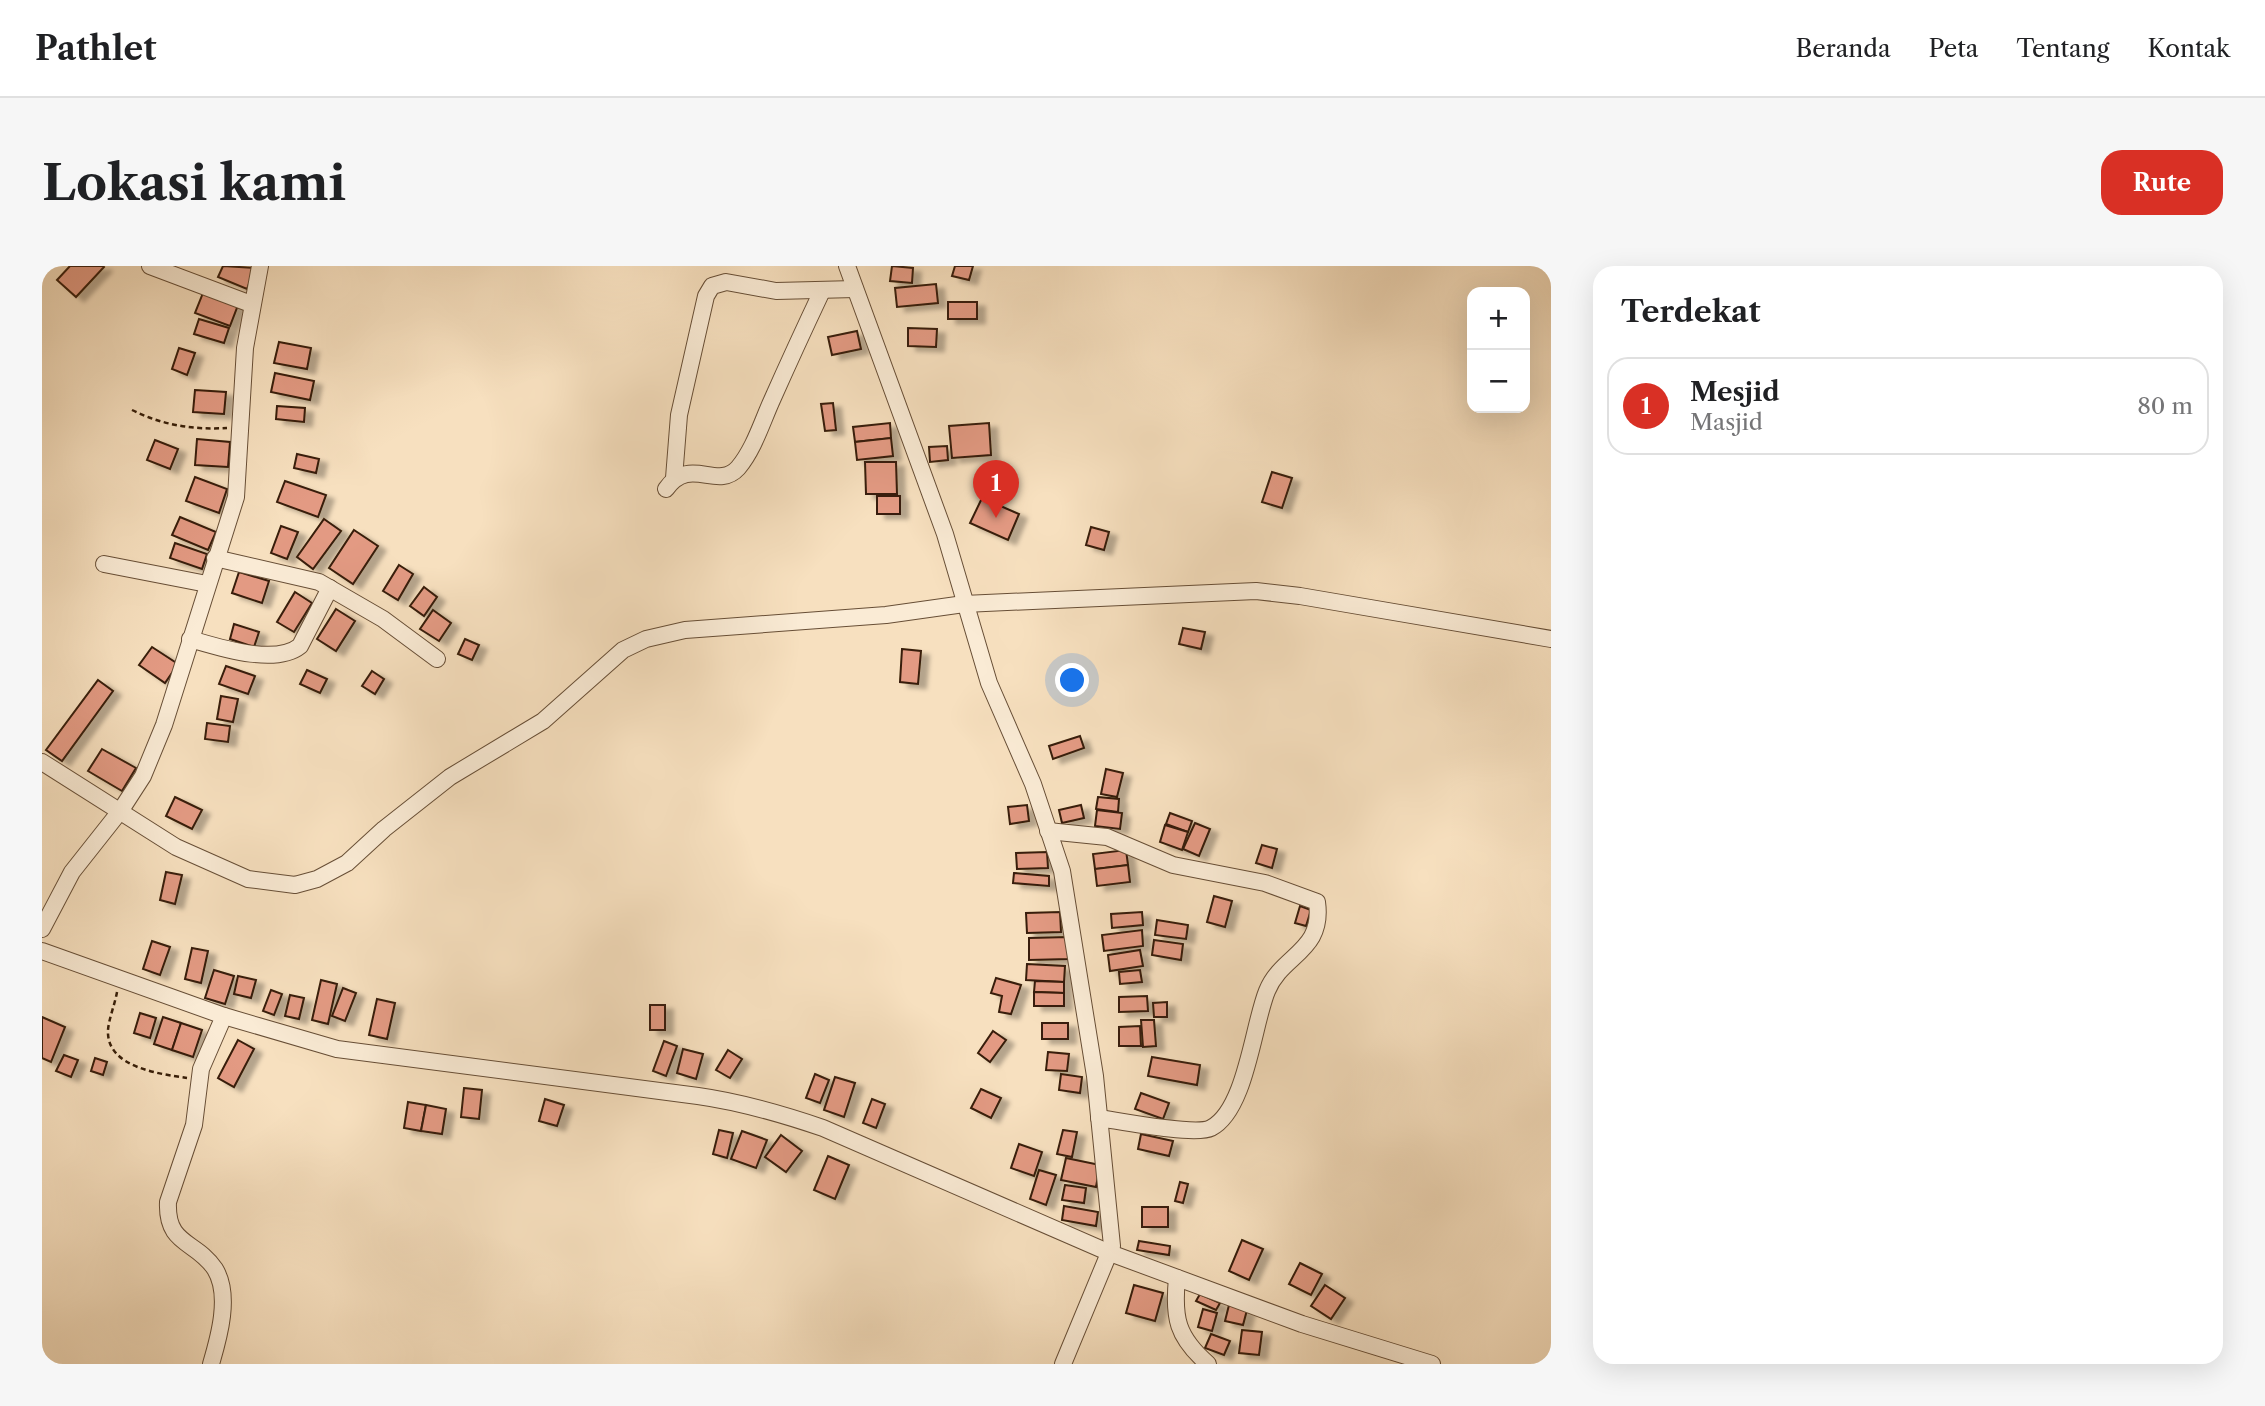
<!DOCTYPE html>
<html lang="id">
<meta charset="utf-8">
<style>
:root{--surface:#fff;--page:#f6f6f6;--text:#202124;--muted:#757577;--line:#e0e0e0;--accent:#d93025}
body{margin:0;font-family:"Libre Caslon Text",serif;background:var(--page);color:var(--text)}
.controls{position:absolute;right:21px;top:21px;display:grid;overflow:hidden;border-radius:14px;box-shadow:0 7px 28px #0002}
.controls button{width:63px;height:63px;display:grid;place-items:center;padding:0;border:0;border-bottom:2px solid var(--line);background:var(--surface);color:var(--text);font:35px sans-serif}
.you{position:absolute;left:1031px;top:415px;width:24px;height:24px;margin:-18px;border:5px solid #fff;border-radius:50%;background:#1a73e8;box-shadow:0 0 0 10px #1a73e833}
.badge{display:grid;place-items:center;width:46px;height:46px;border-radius:50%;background:var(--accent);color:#fff;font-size:23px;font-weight:700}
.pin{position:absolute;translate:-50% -58px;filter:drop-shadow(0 2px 4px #0008)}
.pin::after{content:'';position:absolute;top:37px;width:24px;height:21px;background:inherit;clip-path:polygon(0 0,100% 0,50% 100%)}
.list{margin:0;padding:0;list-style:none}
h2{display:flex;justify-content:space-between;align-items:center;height:91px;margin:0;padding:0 28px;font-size:30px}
h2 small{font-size:23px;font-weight:400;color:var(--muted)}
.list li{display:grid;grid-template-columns:46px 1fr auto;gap:21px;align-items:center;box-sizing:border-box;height:98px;margin:0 14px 14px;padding:0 14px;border:2px solid var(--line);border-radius:21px}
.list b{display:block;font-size:26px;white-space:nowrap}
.list p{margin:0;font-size:23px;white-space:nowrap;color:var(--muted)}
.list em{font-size:23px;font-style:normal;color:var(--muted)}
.map{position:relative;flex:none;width:1509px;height:1098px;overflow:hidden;border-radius:21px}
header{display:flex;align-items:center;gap:42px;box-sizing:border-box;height:98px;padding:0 35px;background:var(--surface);border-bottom:2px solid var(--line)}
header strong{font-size:33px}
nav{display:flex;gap:38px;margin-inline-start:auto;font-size:24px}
.intro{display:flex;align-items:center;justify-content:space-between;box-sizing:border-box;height:168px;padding:0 42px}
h1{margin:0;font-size:49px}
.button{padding:18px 32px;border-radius:21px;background:var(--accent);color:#fff;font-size:24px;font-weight:700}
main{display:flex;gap:42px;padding:0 42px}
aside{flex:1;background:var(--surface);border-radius:21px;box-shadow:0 7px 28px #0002}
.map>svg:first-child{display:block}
</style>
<header>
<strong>Pathlet</strong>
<nav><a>Beranda</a><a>Peta</a><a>Tentang</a><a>Kontak</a></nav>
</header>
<div class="intro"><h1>Lokasi kami</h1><a class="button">Rute</a></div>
<main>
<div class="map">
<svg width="1509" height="1098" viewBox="0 0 1509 1098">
<defs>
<filter id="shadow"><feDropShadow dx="8" dy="4.5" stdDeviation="2" flood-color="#0004"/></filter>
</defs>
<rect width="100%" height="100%" fill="#f7e0bf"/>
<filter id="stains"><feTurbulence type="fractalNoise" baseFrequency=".00286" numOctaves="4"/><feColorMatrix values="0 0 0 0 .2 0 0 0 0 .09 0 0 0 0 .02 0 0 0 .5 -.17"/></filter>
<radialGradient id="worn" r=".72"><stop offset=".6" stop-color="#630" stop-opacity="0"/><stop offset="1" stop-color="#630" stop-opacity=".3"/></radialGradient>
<g fill="#e39a83" stroke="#371e08" stroke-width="2" filter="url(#shadow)">
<polygon points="28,0 61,0 62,1 34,31 15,14"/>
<polygon points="181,0 213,2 205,23 176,11"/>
<polygon points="850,0 871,2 870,17 848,15"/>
<polygon points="913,0 931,0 927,14 910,10"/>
<polygon points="894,18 896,37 855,41 853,22"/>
<polygon points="161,27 196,39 188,60 153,47"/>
<rect x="906" y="36" width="29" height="17"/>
<polygon points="157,53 187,62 182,77 152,68"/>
<polygon points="866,62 895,63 894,81 866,80"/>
<polygon points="815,65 819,83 790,89 786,71"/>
<polygon points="237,76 269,82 265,103 232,97"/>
<polygon points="137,82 153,87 145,109 130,103"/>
<polygon points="233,107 272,115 268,134 229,126"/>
<polygon points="153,124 184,126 182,148 151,146"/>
<polygon points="791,137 794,164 783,165 779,138"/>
<polygon points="235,140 263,142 262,156 234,153"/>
<polygon points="848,157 849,172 813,176 811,161"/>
<polygon points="947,157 949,189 910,192 907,160"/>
<polygon points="849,172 851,190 815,194 813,176"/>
<polygon points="155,173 188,176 186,201 153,199"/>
<polygon points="113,174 136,183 128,203 105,194"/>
<polygon points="905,180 906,194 888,196 887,181"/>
<polygon points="255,188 277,193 274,207 252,202"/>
<polygon points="823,196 854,196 855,228 824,228"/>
<polygon points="1230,206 1250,212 1240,242 1220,236"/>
<polygon points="153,211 185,223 177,247 144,235"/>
<polygon points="243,215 284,229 276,251 235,236"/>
<rect x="835" y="230" width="23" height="18"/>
<polygon points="940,232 977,248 966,274 928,257"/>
<polygon points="138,251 174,266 166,284 130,269"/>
<polygon points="282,253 299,265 271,303 255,291"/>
<polygon points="239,260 256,266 245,293 229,287"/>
<polygon points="1049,261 1067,266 1062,284 1044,279"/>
<polygon points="312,264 336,280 311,318 287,302"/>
<polygon points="133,277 165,288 160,303 128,292"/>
<polygon points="357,299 371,308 356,334 341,325"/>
<polygon points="197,306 227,315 220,337 190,327"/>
<polygon points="382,321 395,331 382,350 368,340"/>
<polygon points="253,326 270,337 252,366 235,356"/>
<polygon points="294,343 313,355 294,385 275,373"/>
<polygon points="391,344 409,357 397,375 378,363"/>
<polygon points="192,358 217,366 212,381 188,373"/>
<polygon points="1141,362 1163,366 1159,383 1137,378"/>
<polygon points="423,373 437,379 430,394 416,388"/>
<polygon points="110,381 136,398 123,417 97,399"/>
<polygon points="860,383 879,385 876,418 858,416"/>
<polygon points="184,400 213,410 206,428 177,418"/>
<polygon points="265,404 285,413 278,427 258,418"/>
<polygon points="330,405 342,413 333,428 320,420"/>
<polygon points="56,414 71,425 20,495 4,484"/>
<polygon points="179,430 196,433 191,456 175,453"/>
<polygon points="165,457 188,460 186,476 163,473"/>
<polygon points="1038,470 1042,482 1011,493 1007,480"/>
<polygon points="60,483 94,502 80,525 46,505"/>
<polygon points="1064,503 1081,507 1075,531 1059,528"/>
<polygon points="133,531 160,544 150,563 124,550"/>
<polygon points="1056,531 1077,533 1076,546 1054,543"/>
<polygon points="985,539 987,555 968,558 966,541"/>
<polygon points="1039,539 1042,552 1020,557 1017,544"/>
<polygon points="1055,544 1080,547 1078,563 1053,560"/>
<polygon points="1128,547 1150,555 1146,566 1124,558"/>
<polygon points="1153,557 1168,563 1157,590 1141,583"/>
<polygon points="1123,559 1146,566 1140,584 1118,576"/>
<polygon points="1220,579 1235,583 1230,602 1214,597"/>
<polygon points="1084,584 1086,599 1053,603 1051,588"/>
<polygon points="1005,586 1006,602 975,603 974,587"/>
<polygon points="1086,599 1088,616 1055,620 1053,603"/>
<polygon points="124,606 140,609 133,638 118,634"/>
<polygon points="972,607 1007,610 1007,620 971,617"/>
<polygon points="1172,630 1190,635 1183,661 1165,656"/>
<polygon points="1258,640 1269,644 1264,660 1253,657"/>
<polygon points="1018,646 1019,666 985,667 984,647"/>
<polygon points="1100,646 1101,659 1070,662 1069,648"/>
<polygon points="1115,654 1146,659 1144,673 1113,669"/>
<polygon points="1100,664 1101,680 1062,685 1060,669"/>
<polygon points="1027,671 1027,693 987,694 987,672"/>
<polygon points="1112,674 1141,678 1139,694 1110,689"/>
<polygon points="110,675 128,681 118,709 101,703"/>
<polygon points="150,682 166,685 159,717 143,713"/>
<polygon points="1098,684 1101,700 1068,705 1066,689"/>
<polygon points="985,698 1023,700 1022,716 984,714"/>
<polygon points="172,704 192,710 183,738 163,732"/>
<polygon points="1098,704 1100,716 1078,718 1077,706"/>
<polygon points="196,710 214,714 209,732 192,728"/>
<polygon points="954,712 979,719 969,748 957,746 960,730 949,727"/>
<polygon points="279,714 295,718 286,758 270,754"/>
<polygon points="993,715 1022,716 1022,727 992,726"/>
<polygon points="301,722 314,727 303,755 290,750"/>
<polygon points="229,724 240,728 232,749 221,745"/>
<polygon points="992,726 1022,727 1022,740 992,740"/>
<polygon points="248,729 262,732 257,753 243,750"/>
<polygon points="1105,730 1106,745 1077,746 1077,731"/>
<polygon points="335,733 353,737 345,773 327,769"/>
<polygon points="1125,736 1125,751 1112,751 1111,737"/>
<rect x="608" y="739" width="15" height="25"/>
<polygon points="98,747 114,752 108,772 92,767"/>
<polygon points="0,751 23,761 9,796 0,792"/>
<polygon points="121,751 139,757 130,784 112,778"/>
<polygon points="1099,754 1112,754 1114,780 1101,781"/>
<polygon points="139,757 160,764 151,791 130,784"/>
<rect x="1000" y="757" width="26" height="16"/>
<polygon points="1098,760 1099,780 1077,780 1077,761"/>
<polygon points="951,765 964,774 948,796 936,787"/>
<polygon points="196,774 212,783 192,821 176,812"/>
<polygon points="622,775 635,780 624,810 611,805"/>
<polygon points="641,783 661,788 654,813 635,807"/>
<polygon points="686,784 700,793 688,812 674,804"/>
<polygon points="1006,786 1027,788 1025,805 1004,804"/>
<polygon points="22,789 36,794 29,811 14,805"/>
<polygon points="1110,791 1158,799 1155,819 1106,810"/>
<polygon points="53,792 65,796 61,809 49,805"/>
<polygon points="773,808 787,814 778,837 764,832"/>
<polygon points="1019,808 1040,811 1038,827 1017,824"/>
<polygon points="793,811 813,817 802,851 782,844"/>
<polygon points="422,822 440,824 437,853 419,851"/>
<polygon points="939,823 959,832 949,852 929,842"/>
<polygon points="1099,827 1127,837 1121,853 1093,843"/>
<polygon points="503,833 522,839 515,860 497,855"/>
<polygon points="830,833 843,838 834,862 821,857"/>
<polygon points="366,836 384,839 379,865 362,862"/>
<polygon points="384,839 404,843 400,868 379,865"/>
<polygon points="677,864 691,867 685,892 671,888"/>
<polygon points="1021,864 1035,866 1030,891 1015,888"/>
<polygon points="700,865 725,874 714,902 689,893"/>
<polygon points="1099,868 1131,875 1127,890 1096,883"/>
<polygon points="739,869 760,885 744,906 723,891"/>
<polygon points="977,878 1000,886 992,910 969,902"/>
<polygon points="786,890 807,899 793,933 772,924"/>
<polygon points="1024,892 1058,899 1054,921 1019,914"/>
<polygon points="997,904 1014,909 1004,939 988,933"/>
<polygon points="1138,916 1146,918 1141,937 1133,935"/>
<polygon points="1023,919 1044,922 1042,937 1020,934"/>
<polygon points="1022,940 1056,946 1054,960 1020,954"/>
<rect x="1100" y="941" width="26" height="20"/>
<polygon points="1200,974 1221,983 1207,1014 1187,1005"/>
<polygon points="1097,975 1128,980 1127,989 1095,984"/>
<polygon points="1258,997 1280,1008 1269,1029 1247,1018"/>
<polygon points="1092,1019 1121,1027 1113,1055 1084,1047"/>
<polygon points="1283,1019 1303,1032 1289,1053 1269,1040"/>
<polygon points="1158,1028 1178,1037 1174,1044 1154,1035"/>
<polygon points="1187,1039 1205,1044 1201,1059 1183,1055"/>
<polygon points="1161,1043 1175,1047 1170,1065 1156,1061"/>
<polygon points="1200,1064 1220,1066 1217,1089 1197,1087"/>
<polygon points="1169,1068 1188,1075 1182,1089 1163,1082"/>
</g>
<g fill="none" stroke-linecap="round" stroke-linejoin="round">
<g stroke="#674e36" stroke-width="18">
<g id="street">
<polyline points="108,0 209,38"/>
<polyline points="805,0 903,268 947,417 991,518 1020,605 1053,810 1070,980 1021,1098"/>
<polyline points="632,212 637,149 664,30 670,20 684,16 734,25 813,23"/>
<path d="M624,223C648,189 675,225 696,202C712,183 720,156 730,134C746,98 763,61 780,25"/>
<polyline points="173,292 277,316 341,353 395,393"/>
<polyline points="62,298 165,318"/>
<path d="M148,373C176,381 233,400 258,380L288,322"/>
<polyline points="0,496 134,581 206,613 253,619 275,613 305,597 342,563 408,511 501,455 581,384 604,373 643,364 844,349 922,338 1214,325 1258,330 1509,373"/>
<path d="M1006,565L1065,571L1131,599L1223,617L1275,636C1282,686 1240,688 1225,725C1211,759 1204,844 1169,862C1153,870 1078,855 1057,852"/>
<polyline points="0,663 30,606 79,544 101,510 122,459 194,231 203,82 218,0"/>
<path d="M0,685L182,750L295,783L656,830C699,836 740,848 781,862L1068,987L1260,1058L1390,1098"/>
<path d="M1135,1012C1131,1052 1135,1071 1166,1098"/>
<path d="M169,1098C177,1071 189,1029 173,1003C154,974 124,980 126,936L152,859L159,803L182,750"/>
</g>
</g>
<g stroke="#371e08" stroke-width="2.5" stroke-dasharray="5 3.5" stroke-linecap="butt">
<path d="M90,144C120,159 151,164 185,162"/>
<path d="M75,726C73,738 67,752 66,764C64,802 119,808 145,812"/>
</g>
<use href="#street" stroke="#faebd5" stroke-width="16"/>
</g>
<rect width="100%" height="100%" filter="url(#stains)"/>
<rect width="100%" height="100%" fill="url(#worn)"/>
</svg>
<div class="controls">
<button>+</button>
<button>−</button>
</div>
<div class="you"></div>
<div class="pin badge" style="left:954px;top:252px">1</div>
</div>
<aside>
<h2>Terdekat<small></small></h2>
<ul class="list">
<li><span class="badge">1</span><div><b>Mesjid</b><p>Masjid</p></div><em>80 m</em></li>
</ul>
</aside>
</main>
